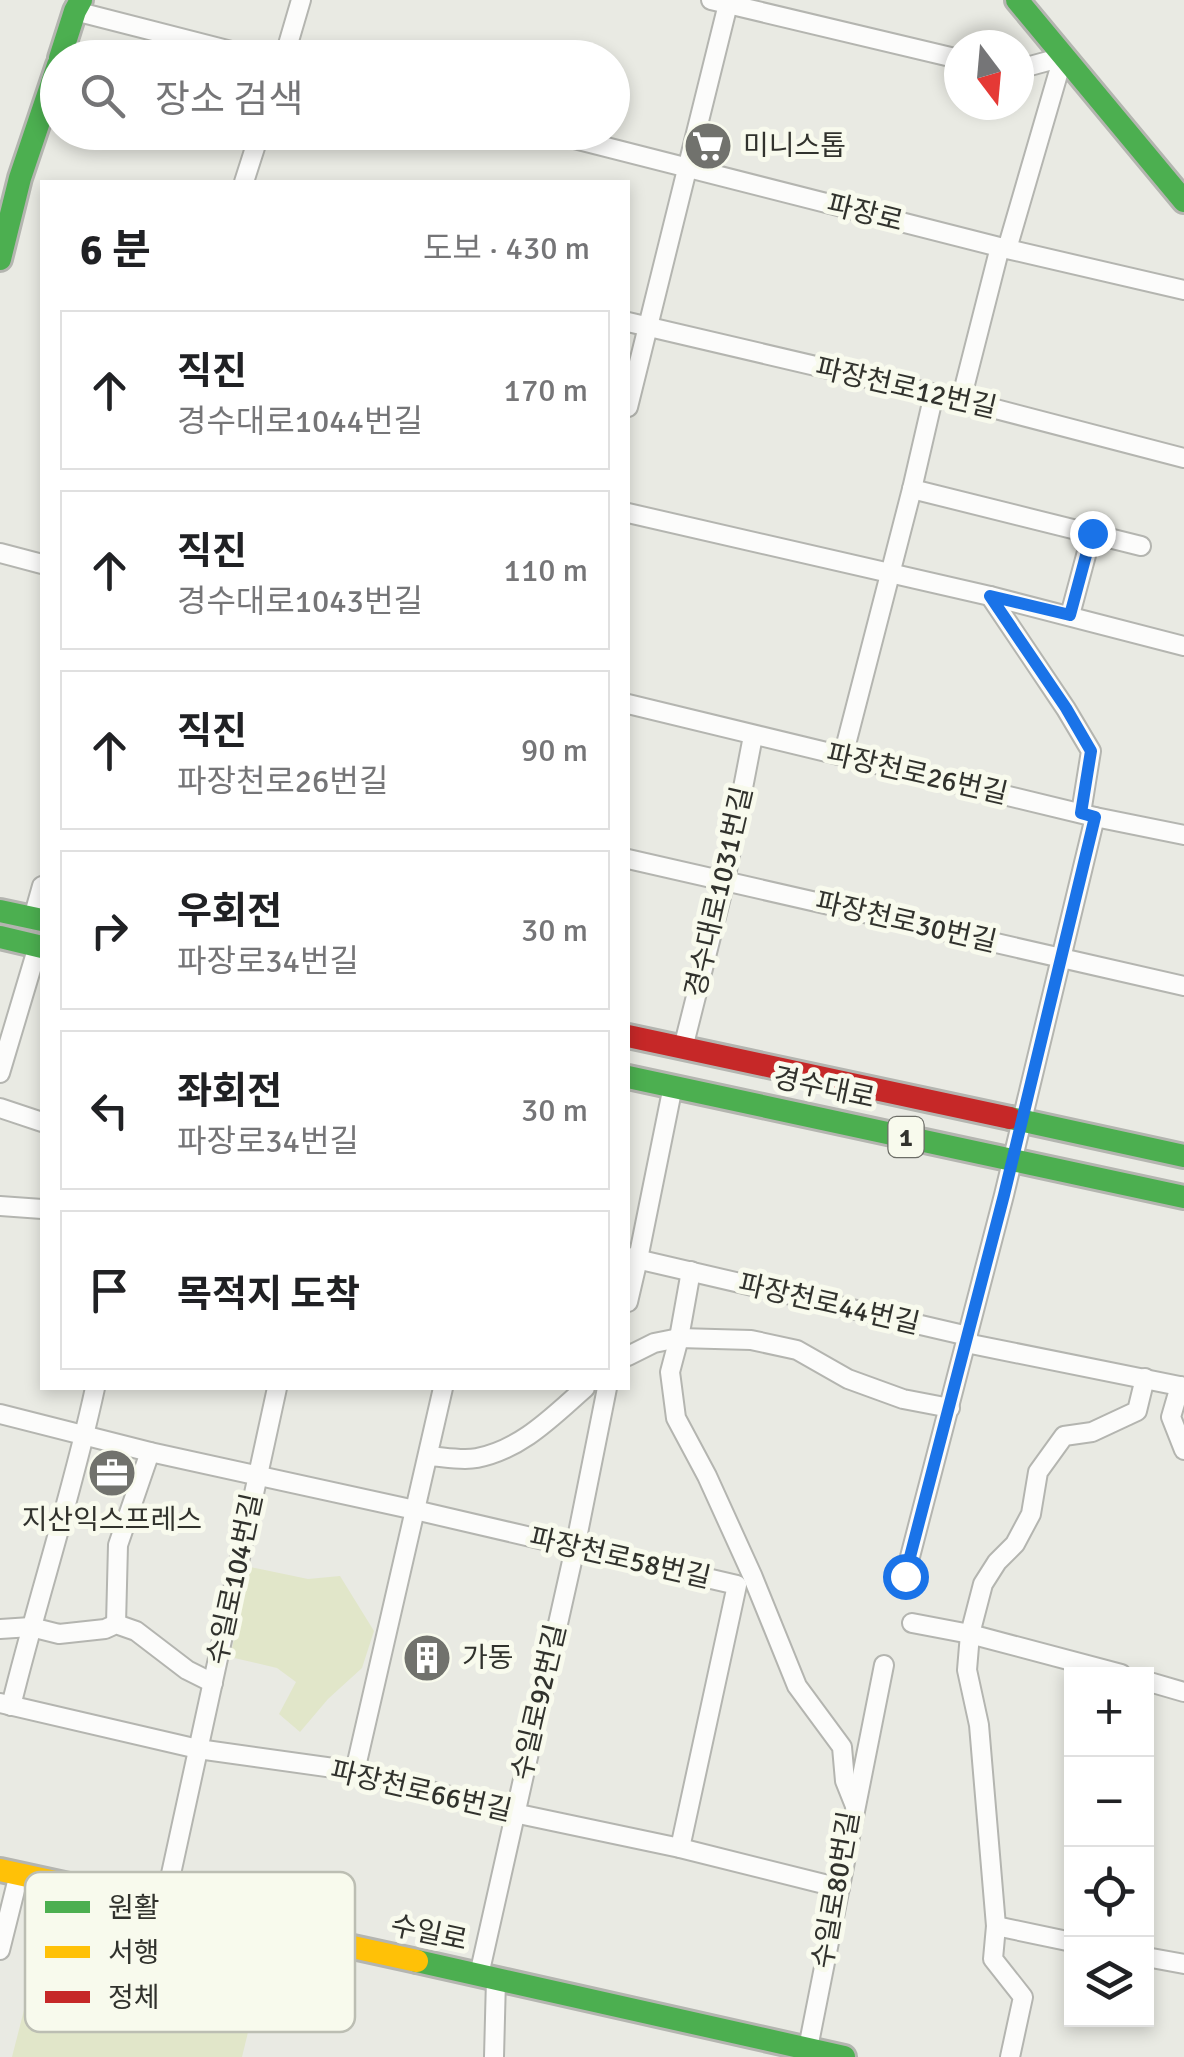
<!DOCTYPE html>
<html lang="ko">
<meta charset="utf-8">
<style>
:root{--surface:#fff;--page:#f6f6f6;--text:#202124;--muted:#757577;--line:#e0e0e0}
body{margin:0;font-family:Signika,"Noto Sans KR",sans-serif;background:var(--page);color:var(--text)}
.controls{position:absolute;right:30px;bottom:30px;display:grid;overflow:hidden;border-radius:0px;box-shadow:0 5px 15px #0003}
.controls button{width:90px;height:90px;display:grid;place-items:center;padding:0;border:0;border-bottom:2px solid var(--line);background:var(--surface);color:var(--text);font:50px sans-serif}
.compass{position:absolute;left:944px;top:30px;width:90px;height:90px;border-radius:50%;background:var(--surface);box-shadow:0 5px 15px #0003;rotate:164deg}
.stop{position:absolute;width:30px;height:30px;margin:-22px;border:8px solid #1a73e8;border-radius:50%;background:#fff}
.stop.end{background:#1a73e8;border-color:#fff;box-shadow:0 2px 10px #0008}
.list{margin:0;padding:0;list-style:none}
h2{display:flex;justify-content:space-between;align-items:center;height:130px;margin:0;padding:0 40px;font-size:42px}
h2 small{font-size:32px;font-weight:400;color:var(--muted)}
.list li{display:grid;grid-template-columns:65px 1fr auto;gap:30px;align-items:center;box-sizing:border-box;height:160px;margin:0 20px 20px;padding:0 20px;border:2px solid var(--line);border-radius:0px}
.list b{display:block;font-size:38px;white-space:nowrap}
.list p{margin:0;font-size:32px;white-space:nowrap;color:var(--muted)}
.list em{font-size:32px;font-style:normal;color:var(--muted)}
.icon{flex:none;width:55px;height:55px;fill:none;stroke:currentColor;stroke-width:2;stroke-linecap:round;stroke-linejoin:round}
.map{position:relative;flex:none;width:1184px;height:2057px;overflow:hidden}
.search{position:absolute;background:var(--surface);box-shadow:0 5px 15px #0003;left:40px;top:40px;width:590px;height:110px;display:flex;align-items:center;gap:25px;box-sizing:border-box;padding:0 35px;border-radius:55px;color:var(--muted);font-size:38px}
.panel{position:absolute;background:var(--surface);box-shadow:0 5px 15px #0003;left:40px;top:180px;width:590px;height:1210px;border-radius:0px}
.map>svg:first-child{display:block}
</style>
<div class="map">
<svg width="1184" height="2057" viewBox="0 0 1184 2057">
<rect width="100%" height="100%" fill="#e9eae3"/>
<g fill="#e1e6c9">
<polygon points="250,1567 308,1579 340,1576 374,1631 362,1668 328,1699 300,1732 279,1714 296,1682 277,1668 230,1657"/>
<polygon points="44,1932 259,1987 242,2057 12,2057"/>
</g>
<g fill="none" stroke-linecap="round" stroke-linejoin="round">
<g stroke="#b4b5b0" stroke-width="22">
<g id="street">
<polyline points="711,0 959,59"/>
<polyline points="75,11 259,58"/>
<polyline points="284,58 301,0"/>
<polyline points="1019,69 1063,57"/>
<polyline points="547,132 1007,249 1184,290"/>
<polyline points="244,182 260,132"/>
<polyline points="1007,249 1063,57"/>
<polyline points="628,322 961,400 1184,458"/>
<polyline points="961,400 1000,247"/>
<polyline points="628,407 729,0"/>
<polyline points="912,489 1141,546"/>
<polyline points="628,513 990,596 1184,646"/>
<polyline points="0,553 42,564"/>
<polyline points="990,596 1066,709 1091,751 1081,813"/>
<polyline points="1070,615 1092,533"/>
<polyline points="628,704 1095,817 1184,835"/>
<polyline points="843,756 912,489 934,394"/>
<polyline points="628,859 1184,986"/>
<polyline points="33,918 42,886"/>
<polyline points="683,1048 725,881 753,736"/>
<polyline points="0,1073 38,946"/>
<polyline points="0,1108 42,1122"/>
<polyline points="0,1206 42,1209"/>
<polyline points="628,1257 968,1336"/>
<polyline points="691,1271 679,1338 670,1372 676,1418 707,1476 752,1575 797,1686 842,1747 845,1781 855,1806"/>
<polyline points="628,1302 638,1259 673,1086"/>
<polyline points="966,1343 1184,1387"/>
<polyline points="628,1356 654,1343 679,1338 751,1340 797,1350 848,1379 903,1399 950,1408"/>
<polyline points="1180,1386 1171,1417 1184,1450"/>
<polyline points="0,1414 150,1452 415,1510 737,1585 680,1848"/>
<path d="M428,1456C444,1457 462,1461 477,1458C522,1449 553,1416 585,1388"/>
<polyline points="905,1576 1004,1195 1095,817"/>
<polyline points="912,1623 970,1634 1121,1674"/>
<polyline points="116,1624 118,1545 150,1452"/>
<polyline points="0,1629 31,1627 59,1634 105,1629 116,1624 136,1631 187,1670 213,1683"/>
<polyline points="1146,1681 1184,1692"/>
<polyline points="0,1703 198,1749 355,1771 514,1813 680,1848 840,1888"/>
<path d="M11,1706C37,1600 72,1495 95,1388"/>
<polyline points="355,1771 443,1388"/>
<polyline points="164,1906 277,1388"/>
<polyline points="996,1926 1072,1942"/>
<polyline points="0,1950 19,1874"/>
<polyline points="1146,1957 1184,1964"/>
<polyline points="479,1975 575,1548 607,1388"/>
<polyline points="808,2048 884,1665"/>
<polyline points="494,2057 496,1979"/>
<polyline points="1010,2057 1023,1997 993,1959 996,1926 979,1725 967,1670 970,1634 983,1584 997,1562 1015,1544 1031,1514 1038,1472 1064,1436 1092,1432 1137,1411 1145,1378"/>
</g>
</g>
<g stroke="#b4b5b0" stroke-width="28">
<g id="fast">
<polyline points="1017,0 1184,201"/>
<polyline points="60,58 75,11 81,0"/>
<polyline points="0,259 20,178 58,65"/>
<polyline points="0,911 42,920"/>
<polyline points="0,937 42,947"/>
<polyline points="628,1077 1184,1197"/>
<polyline points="1010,1118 1184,1156"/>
<polyline points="417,1961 844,2057"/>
</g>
</g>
<g stroke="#b4b5b0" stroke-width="28">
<polyline id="slow" points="0,1870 417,1961"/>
</g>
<g stroke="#b4b5b0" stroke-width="28">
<polyline id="jam" points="628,1036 1010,1118"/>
</g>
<use href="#street" stroke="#fcfcfb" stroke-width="18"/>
<use href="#fast" stroke="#4caf50" stroke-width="22"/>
<use href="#slow" stroke="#ffc107" stroke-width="22"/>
<use href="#jam" stroke="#c62828" stroke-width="22"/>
</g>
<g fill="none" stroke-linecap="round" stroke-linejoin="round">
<polyline stroke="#1a73e8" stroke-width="12" points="905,1576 1004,1195 1095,817 1081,813 1091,751 1066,708 990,596 1070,615 1092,533"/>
</g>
<defs>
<g id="supermarket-disc" transform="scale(2.5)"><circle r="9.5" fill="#71726d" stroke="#f8faed"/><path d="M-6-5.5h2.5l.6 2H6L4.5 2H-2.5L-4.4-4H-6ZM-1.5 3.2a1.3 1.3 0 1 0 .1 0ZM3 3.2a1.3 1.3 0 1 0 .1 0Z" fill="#fff"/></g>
<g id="office-disc" transform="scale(2.5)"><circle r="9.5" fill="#71726d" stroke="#f8faed"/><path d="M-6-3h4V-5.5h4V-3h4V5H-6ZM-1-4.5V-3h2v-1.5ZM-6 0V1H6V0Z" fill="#fff"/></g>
<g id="building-disc" transform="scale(2.5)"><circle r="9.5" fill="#71726d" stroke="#f8faed"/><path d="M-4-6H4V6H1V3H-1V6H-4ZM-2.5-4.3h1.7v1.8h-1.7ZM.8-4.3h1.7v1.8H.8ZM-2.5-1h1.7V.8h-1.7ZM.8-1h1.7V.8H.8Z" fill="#fff"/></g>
</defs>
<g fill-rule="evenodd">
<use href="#supermarket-disc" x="708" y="146"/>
<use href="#office-disc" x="112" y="1473"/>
<use href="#building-disc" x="427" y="1658"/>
</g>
<g text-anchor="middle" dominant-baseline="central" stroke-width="10" stroke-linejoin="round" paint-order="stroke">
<rect fill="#f8faed" stroke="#6d6e67" stroke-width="2.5" x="888.5" y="1117" width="35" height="40" rx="8"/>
<g font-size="25" font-weight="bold" fill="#31322d">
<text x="906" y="1137">1</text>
</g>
<g font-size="28" fill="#31322d" stroke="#f8faed" text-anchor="start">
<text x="743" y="146">미니스톱</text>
<text x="112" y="1520" text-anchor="middle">지산익스프레스</text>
<text x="462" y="1658">가동</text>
</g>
<g font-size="28" fill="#31322d" stroke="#f8faed">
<text transform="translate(865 213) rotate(14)">파장로</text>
<text transform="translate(906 388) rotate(13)">파장천로12번길</text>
<text transform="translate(917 774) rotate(13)">파장천로26번길</text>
<text transform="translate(719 892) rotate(-77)">경수대로1031번길</text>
<text transform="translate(906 922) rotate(13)">파장천로30번길</text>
<text transform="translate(824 1088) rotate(12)">경수대로</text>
<text transform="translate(829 1304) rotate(13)">파장천로44번길</text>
<text transform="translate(620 1558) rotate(13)">파장천로58번길</text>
<text transform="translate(235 1579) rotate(-78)">수일로104번길</text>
<text transform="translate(539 1702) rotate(-77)">수일로92번길</text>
<text transform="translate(421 1791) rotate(13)">파장천로66번길</text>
<text transform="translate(836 1890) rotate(-80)">수일로80번길</text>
<text transform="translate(429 1933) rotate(12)">수일로</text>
</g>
</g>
<rect x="25" y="1872" width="330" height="160" rx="15" fill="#f8faed" stroke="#bcbeb3" stroke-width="2.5"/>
<rect x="45" y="1901" width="45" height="12" fill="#4caf50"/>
<rect x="45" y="1946" width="45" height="12" fill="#ffc107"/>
<rect x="45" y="1991" width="45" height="12" fill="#c62828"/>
<g font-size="28" fill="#31322d">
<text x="108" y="1917">원활</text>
<text x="108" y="1962">서행</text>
<text x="108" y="2007">정체</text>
</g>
</svg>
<div class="controls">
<button>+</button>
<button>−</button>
<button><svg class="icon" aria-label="locate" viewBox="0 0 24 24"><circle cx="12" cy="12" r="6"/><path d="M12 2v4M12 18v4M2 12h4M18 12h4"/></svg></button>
<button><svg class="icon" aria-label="layers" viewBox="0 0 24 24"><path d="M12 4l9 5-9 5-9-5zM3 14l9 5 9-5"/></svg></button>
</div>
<svg class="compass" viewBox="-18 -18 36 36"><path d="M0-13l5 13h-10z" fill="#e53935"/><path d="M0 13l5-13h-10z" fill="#757577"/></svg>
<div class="stop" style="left:905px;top:1576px"></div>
<div class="stop end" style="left:1092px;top:533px"></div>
<div class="search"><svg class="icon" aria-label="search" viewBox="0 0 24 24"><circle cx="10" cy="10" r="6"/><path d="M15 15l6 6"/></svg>장소 검색</div>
<section class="panel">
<h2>6 분<small>도보 · 430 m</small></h2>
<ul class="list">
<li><svg class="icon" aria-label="ahead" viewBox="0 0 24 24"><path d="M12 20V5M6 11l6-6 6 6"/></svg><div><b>직진</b><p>경수대로1044번길</p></div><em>170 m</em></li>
<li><svg class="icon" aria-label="ahead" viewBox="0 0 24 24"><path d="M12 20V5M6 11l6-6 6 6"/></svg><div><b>직진</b><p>경수대로1043번길</p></div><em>110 m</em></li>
<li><svg class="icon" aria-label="ahead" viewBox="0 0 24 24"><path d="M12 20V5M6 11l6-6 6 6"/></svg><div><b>직진</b><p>파장천로26번길</p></div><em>90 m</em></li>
<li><svg class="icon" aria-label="right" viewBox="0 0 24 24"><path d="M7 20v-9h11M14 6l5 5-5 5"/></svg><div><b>우회전</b><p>파장로34번길</p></div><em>30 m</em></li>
<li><svg class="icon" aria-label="left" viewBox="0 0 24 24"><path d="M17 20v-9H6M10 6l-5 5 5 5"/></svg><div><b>좌회전</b><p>파장로34번길</p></div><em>30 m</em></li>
<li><svg class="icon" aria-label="arrive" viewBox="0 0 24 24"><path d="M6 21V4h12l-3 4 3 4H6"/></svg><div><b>목적지 도착</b></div></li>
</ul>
</section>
</div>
